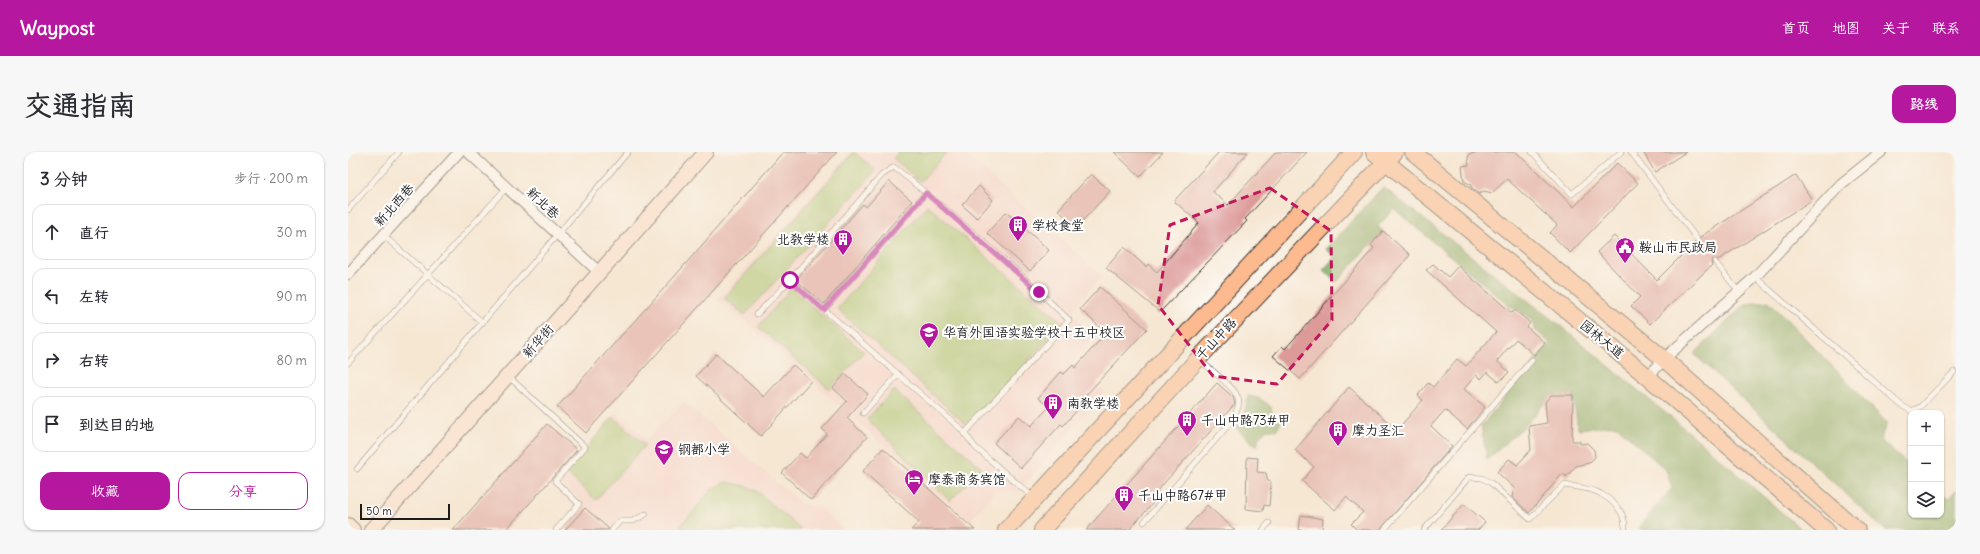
<!DOCTYPE html>
<html lang="zh">
<meta charset="utf-8">
<style>
:root{--surface:#fff;--page:#f7f7f7;--text:#2b2b33;--muted:#7c7c81;--line:#e1e1e2;--accent:#b5179e}
body{margin:0;font-family:Delius,"LXGW WenKai TC",sans-serif;background:var(--page);color:var(--text)}
.controls{position:absolute;right:12px;bottom:12px;display:grid;overflow:hidden;border-radius:8px;box-shadow:0 1px 3px #0004}
.controls button{width:36px;height:36px;display:grid;place-items:center;padding:0;border:0;border-bottom:1px solid var(--line);background:var(--surface);color:var(--text);font:20px sans-serif}
.scale{position:absolute;left:12px;bottom:10px;width:90px;box-sizing:border-box;padding-left:4px;border:2px solid #1c1c1c;border-top:0;font-size:11px;line-height:14px;white-space:nowrap;color:#1c1c1c;-webkit-text-stroke:3px #fff;paint-order:stroke}
.stop{position:absolute;width:12px;height:12px;margin:-9px;border:3px solid #b5179e;border-radius:50%;background:#fff}
.stop.end{background:#b5179e;border-color:#fff;box-shadow:0 1px 4px #0008}
.list{margin:0;padding:0;list-style:none}
h2{display:flex;justify-content:space-between;align-items:center;height:52px;margin:0;padding:0 16px;font-size:17px}
h2 small{font-size:13px;font-weight:400;color:var(--muted)}
.list li{display:grid;grid-template-columns:26px 1fr auto;gap:12px;align-items:center;box-sizing:border-box;height:56px;margin:0 8px 8px;padding:0 8px;border:1px solid var(--line);border-radius:12px}
.list b{display:block;font-size:15px;white-space:nowrap}
.list em{font-size:13px;font-style:normal;color:var(--muted)}
.actions{display:flex;gap:8px;padding:12px 16px}
.actions a{flex:1;padding:9px 0;border:1px solid var(--accent);border-radius:12px;text-align:center;font-size:14px;color:var(--accent)}
.actions .main{background:var(--accent);color:#fff}
.icon{flex:none;width:22px;height:22px;fill:none;stroke:currentColor;stroke-width:2;stroke-linecap:round;stroke-linejoin:round}
.map{position:relative;flex:none;width:1608px;height:378px;overflow:hidden;border-radius:12px}
header{display:flex;align-items:center;gap:24px;box-sizing:border-box;height:56px;padding:0 20px;background:var(--accent);color:#fff}
header strong{font-size:19px}
nav{display:flex;gap:22px;margin-inline-start:auto;font-size:14px}
.intro{display:flex;align-items:center;justify-content:space-between;box-sizing:border-box;height:96px;padding:0 24px}
h1{margin:0;font-size:28px}
.button{padding:10px 18px;border-radius:12px;background:var(--accent);color:#fff;font-size:14px;font-weight:700}
main{display:flex;gap:24px;padding:0 24px}
aside{flex:1;background:var(--surface);border-radius:12px;box-shadow:0 1px 3px #0004}
.map>svg:first-child{display:block}
</style>
<header>
<strong>Waypost</strong>
<nav><a>首页</a><a>地图</a><a>关于</a><a>联系</a></nav>
</header>
<div class="intro"><h1>交通指南</h1><a class="button">路线</a></div>
<main>
<aside>
<h2>3 分钟<small>步行 · 200 m</small></h2>
<ul class="list">
<li><svg class="icon" aria-label="ahead" viewBox="0 0 24 24"><path d="M12 20V5M6 11l6-6 6 6"/></svg><div><b>直行</b></div><em>30 m</em></li>
<li><svg class="icon" aria-label="left" viewBox="0 0 24 24"><path d="M17 20v-9H6M10 6l-5 5 5 5"/></svg><div><b>左转</b></div><em>90 m</em></li>
<li><svg class="icon" aria-label="right" viewBox="0 0 24 24"><path d="M7 20v-9h11M14 6l5 5-5 5"/></svg><div><b>右转</b></div><em>80 m</em></li>
<li><svg class="icon" aria-label="arrive" viewBox="0 0 24 24"><path d="M6 21V4h12l-3 4 3 4H6"/></svg><div><b>到达目的地</b></div></li>
</ul>
<div class="actions"><a class="main">收藏</a><a>分享</a></div>
</aside>
<div class="map">
<svg width="1608" height="378" viewBox="0 0 1608 378">
<rect width="100%" height="100%" fill="#fff"/>
<filter id="ink" filterUnits="userSpaceOnUse"><feTurbulence type="fractalNoise" baseFrequency=".025" numOctaves="2"/><feDisplacementMap in="SourceGraphic" scale="8" xChannelSelector="R" yChannelSelector="G"/><feConvolveMatrix kernelMatrix="1 2 1 2 8 2 1 2 1" color-interpolation-filters="sRGB"/></filter>
<filter id="wash" filterUnits="userSpaceOnUse"><feTurbulence type="fractalNoise" baseFrequency=".012" numOctaves="4" result="noise"/><feDisplacementMap in="SourceGraphic" scale="16" xChannelSelector="R" yChannelSelector="G"/><feGaussianBlur stdDeviation="0.9" result="paint"/><feColorMatrix in="noise" values="0 0 0 0 0 0 0 0 0 0 0 0 0 0 0 0 0 1.4 0 .05"/><feComposite in="paint" operator="in"/></filter>
<g filter="url(#wash)">
<rect width="100%" height="100%" fill="#f6e7d3"/>
<g fill="#f7d0ca">
<polygon points="503,0 615,0 754,124 722,161 747,184 723,210 757,240 669,340 648,338 623,368 596,348 401,172 370,147"/>
<polygon points="336,250 453,351 473,356 495,378 212,378 235,351 211,328 268,261 299,287"/>
</g>
<g fill="#a2c36c" stroke="#5f7044">
<polygon points="506,0 528,19 397,163 376,146"/>
<polygon points="551,0 599,0 572,30 545,6"/>
<polygon points="579,53 715,171 620,274 489,157"/>
<polygon points="443,136 516,200 481,237 410,175"/>
<polygon points="546,238 634,316 602,349 519,267"/>
<polygon points="265,265 297,293 248,348 217,320"/>
<polygon points="377,330 399,334 409,339 453,378 329,378 364,337"/>
</g>
<g fill="#81a960" stroke="#4e623e">
<polygon points="1035,35 1215,176 1355,292 1454,378 1291,378 1292,373 1324,336 1318,318 1268,273 1230,277 1225,243 1203,243 1179,272 1139,308 1133,274 1202,191 1187,178 1186,171 1170,157 1163,155 1046,57 1030,74 1035,79 989,130 975,118 987,105 978,97"/>
<polygon points="1421,149 1539,271 1532,288 1563,315 1563,363 1593,363 1593,341 1600,347 1608,338 1608,378 1537,378 1346,202 1397,152"/>
<path d="M900,244C910,245 916,248 923,255L924,261L928,263L933,271L928,278L919,277L911,285L909,295L888,276L896,263Z"/>
</g>
<g id="blocks">
<g fill="#dc9a98">
<polygon points="435,0 489,0 238,281 209,255 327,124"/>
<polygon points="766,0 815,0 792,25"/>
<polygon points="871,0 900,0 865,40 880,53 928,0 959,0 897,67 899,69 812,160 758,116 776,95 798,115 800,112 809,120 851,71 826,49"/>
<polygon points="1132,0 1168,0 1226,55 1269,11 1290,31 1222,101 1202,81 1209,73 1159,27 1144,41 1136,39 1131,42 1123,35 1123,33 1116,29 1114,14 1121,13 1120,6 1121,2"/>
<polygon points="1295,0 1338,0 1307,20"/>
<polygon points="743,22 762,39 729,75 710,58"/>
<polygon points="1448,23 1464,48 1370,108 1365,107 1363,110 1364,113 1302,172 1283,154 1292,145 1249,100 1266,84 1309,128 1347,90 1352,90 1352,85"/>
<polygon points="541,29 564,49 476,152 448,128 515,52 518,55"/>
<polygon points="631,34 645,48 629,66 614,53"/>
<polygon points="658,60 701,98 682,119 639,81"/>
<polygon points="1035,79 1062,103 952,227 925,204 934,194 937,197 1026,96 1023,93"/>
<polygon points="1085,112 1100,125 1110,114 1164,161 1167,158 1182,171 1179,175 1197,191 1186,203 1168,187 1149,209 1161,220 1151,230 1139,220 1133,227 1128,223 1116,237 1137,255 1119,277 1097,258 1083,274 1104,294 1032,378 1009,378 1003,372 1015,360 998,345 987,358 954,329 966,315 947,298 1001,235 1049,278 1075,248 1070,243 1080,231 1085,235 1109,207 1118,214 1148,180 1078,118"/>
<polygon points="752,135 799,177 738,243 740,246 715,274 713,272 673,316 646,291 671,264 683,274 701,255 690,246 713,220 716,222 725,213 727,216 758,181 732,157"/>
<polygon points="368,202 416,245 445,213 463,229 413,284 348,224"/>
<polygon points="497,222 520,242 499,266 519,285 463,348 434,321 452,301 458,306 479,282 474,277 499,249 485,236"/>
<polygon points="869,231 885,245 887,252 809,339 813,342 781,378 738,378"/>
<polygon points="1203,243 1225,243 1224,289 1232,289 1232,292 1239,291 1246,298 1247,305 1241,311 1228,314 1218,325 1215,321 1181,361 1164,345 1166,336 1149,320 1161,307 1169,313 1183,298 1181,274 1199,271 1197,250"/>
<polygon points="199,272 229,298 158,378 105,378"/>
<polygon points="535,296 627,378 563,378 571,370 515,319"/>
<polygon points="899,305 910,306 909,320 918,321 920,329 923,330 921,354 916,353 915,359 898,357"/>
<polygon points="1116,352 1137,370 1130,378 1093,378"/>
<polygon points="859,353 887,378 837,378"/>
<polygon points="237,356 260,376 260,378 217,378"/>
<polygon points="953,363 975,367 974,378 951,378"/>
</g>
</g>
</g>
<g filter="url(#ink)">
<use href="#blocks" fill-opacity="0" stroke="#3d3a37" stroke-width="1"/>
<g fill="none" stroke-linecap="round" stroke-linejoin="round">
<g stroke="#3d3a37" stroke-width="6">
<g id="lane">
<polyline points="1184,0 1224,42 1273,0"/>
<polyline points="1283,0 1349,87"/>
<polyline points="0,58 51,0"/>
<polyline points="36,84 134,170"/>
<polyline points="1367,110 1391,140"/>
<polyline points="1407,125 1553,253 1563,259 1572,255 1606,220"/>
<polyline points="442,128 613,277 628,296 686,346"/>
<polyline points="476,158 578,41"/>
<path d="M409,162L442,128L534,23L546,15C606,63 665,114 721,168L616,282"/>
<polyline points="0,211 159,35"/>
<polyline points="161,225 237,295 207,329 231,352 208,378"/>
<polyline points="515,261 550,223"/>
<polyline points="9,317 280,0"/>
<path d="M796,370L883,270C886,264 893,254 890,246C887,235 861,217 852,208"/>
<polyline points="264,378 272,369 285,369 298,362"/>
<polyline points="915,378 921,371"/>
<polyline points="1036,378 1184,208"/>
<path d="M1076,378L1121,325L1134,326L1143,331L1182,367L1216,333C1227,335 1244,336 1253,342C1267,350 1278,361 1277,378"/>
</g>
</g>
<g stroke="#3d3a37" stroke-width="12">
<g id="street">
<polyline points="120,0 251,120"/>
<polyline points="0,122 111,0"/>
<polyline points="1300,225 1316,207 1407,125 1493,32 1533,0"/>
</g>
</g>
<g stroke="#3d3a37" stroke-width="16">
<g id="secondary">
<polyline points="0,373 5,378"/>
<polyline points="23,378 358,0"/>
</g>
</g>
<g stroke="#3d3a37" stroke-width="18">
<g id="primary">
<polyline points="1026,0 1300,225 1478,378"/>
<polyline points="1065,0 1316,207 1509,378"/>
<polyline points="658,378 1006,0"/>
<polyline points="694,378 850,207 1047,0"/>
</g>
</g>
<use href="#lane" stroke="#fff" stroke-width="5"/>
<use href="#street" stroke="#fff" stroke-width="10"/>
<use href="#secondary" stroke="#fee3d2" stroke-width="14"/>
<use href="#primary" stroke="#fcba8e" stroke-width="16"/>
</g>
</g>
<g fill="none" stroke-linecap="round" stroke-linejoin="round" filter="url(#ink)">
<polyline stroke="#b5179e" stroke-width="5" points="442,128 476,158 578,41 691,140"/>
</g>
<path d="M0 0H1608V378H0ZM922,36L983,79L984,168L929,232L865,224L810,153L822,73Z" fill="#f6e7d3" fill-opacity=".55" fill-rule="evenodd"/>
<path fill="none" stroke="#c2185b" stroke-width="3" stroke-dasharray="8 5" stroke-linejoin="round" d="M922,36L983,79L984,168L929,232L865,224L810,153L822,73Z"/>
<defs>
<g id="building-pin" transform="scale(1)"><path d="M0 17L-7.5 6A9.5 9.5 0 1 1 7.5 6Z" fill="#b5179e" stroke="#fff"/><path d="M-4-6H4V6H1V3H-1V6H-4ZM-2.5-4.3h1.7v1.8h-1.7ZM.8-4.3h1.7v1.8H.8ZM-2.5-1h1.7V.8h-1.7ZM.8-1h1.7V.8H.8Z" fill="#fff"/></g>
<g id="civic-pin" transform="scale(1)"><path d="M0 17L-7.5 6A9.5 9.5 0 1 1 7.5 6Z" fill="#b5179e" stroke="#fff"/><path d="M-.6-6.5H3V-4.5H.6V-3L4-1V1h2V6H-6V1h2V-1L-.6-3ZM-1.2 2.5V6h2.4V2.5Z" fill="#fff"/></g>
<g id="school-pin" transform="scale(1)"><path d="M0 17L-7.5 6A9.5 9.5 0 1 1 7.5 6Z" fill="#b5179e" stroke="#fff"/><path d="M0-5L7-2L0 1L-7-2ZM-4 1L0 2.5L4 1V4Q0 6-4 4Z" fill="#fff"/></g>
<g id="hotel-pin" transform="scale(1)"><path d="M0 17L-7.5 6A9.5 9.5 0 1 1 7.5 6Z" fill="#b5179e" stroke="#fff"/><path d="M-6-4.5h1.5V1H6V5H4.5V3h-9V5H-6ZM-4 0a1.8 1.8 0 1 1 3.6 0ZM.5 0V-2.5h3Q6-2.5 6 0Z" fill="#fff"/></g>
</defs>
<g fill-rule="evenodd">
<use href="#building-pin" x="670" y="73"/>
<use href="#building-pin" x="495" y="87"/>
<use href="#civic-pin" x="1277" y="95"/>
<use href="#school-pin" x="581" y="180"/>
<use href="#building-pin" x="705" y="251"/>
<use href="#building-pin" x="839" y="268"/>
<use href="#building-pin" x="990" y="278"/>
<use href="#school-pin" x="316" y="297"/>
<use href="#hotel-pin" x="566" y="327"/>
<use href="#building-pin" x="776" y="343"/>
</g>
<g text-anchor="middle" dominant-baseline="central" stroke-width="4" stroke-linejoin="round" paint-order="stroke">
<g font-size="13" fill="#1c1c1c" stroke="#fff">
<text transform="translate(195 51) rotate(43)">新北巷</text>
<text transform="translate(46 53) rotate(-48)">新北西巷</text>
<text transform="translate(868 187) rotate(-47)">千山中路</text>
<text transform="translate(1254 187) rotate(39)">园林大道</text>
<text transform="translate(190 189) rotate(-49)">新华街</text>
</g>
<g font-size="13" fill="#1c1c1c" stroke="#fff" text-anchor="start">
<text x="684" y="73">学校食堂</text>
<text x="481" y="87" text-anchor="end">北教学楼</text>
<text x="1291" y="95">鞍山市民政局</text>
<text x="595" y="180">华育外国语实验学校十五中校区</text>
<text x="719" y="251">南教学楼</text>
<text x="853" y="268">千山中路73#甲</text>
<text x="1004" y="278">摩力圣汇</text>
<text x="330" y="297">钢都小学</text>
<text x="580" y="327">摩泰商务宾馆</text>
<text x="790" y="343">千山中路67#甲</text>
</g>
</g>
</svg>
<div class="controls">
<button>+</button>
<button>−</button>
<button><svg class="icon" aria-label="layers" viewBox="0 0 24 24"><path d="M12 4l9 5-9 5-9-5zM3 14l9 5 9-5"/></svg></button>
</div>
<div class="scale">50 m</div>
<div class="stop" style="left:442px;top:128px"></div>
<div class="stop end" style="left:691px;top:140px"></div>
</div>
</main>
